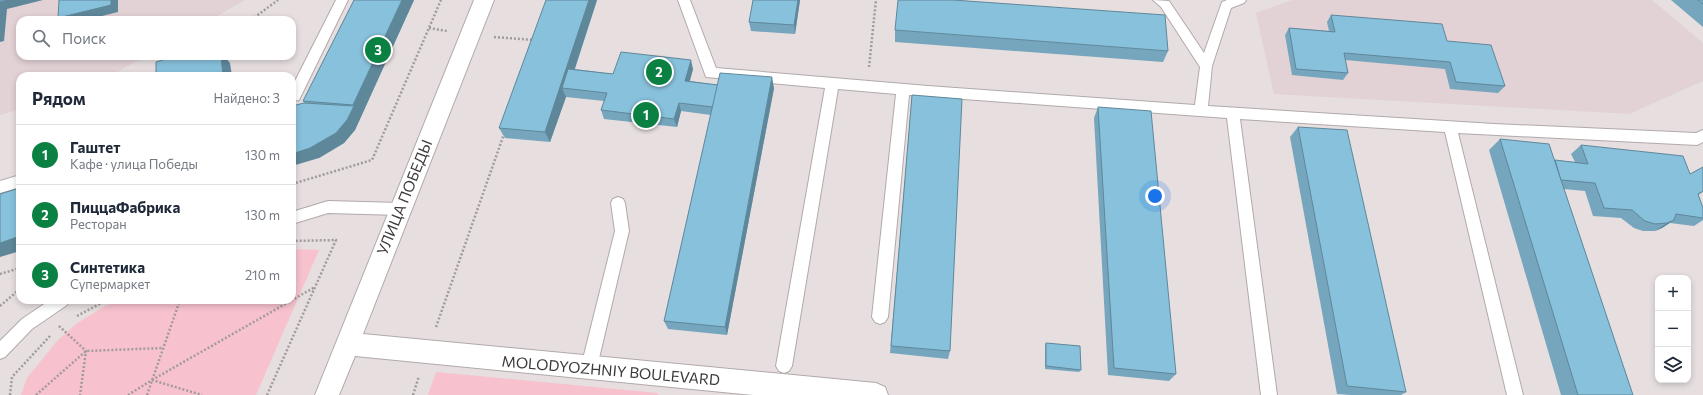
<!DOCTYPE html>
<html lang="ru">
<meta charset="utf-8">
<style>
:root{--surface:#fff;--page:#f2f2f3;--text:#1f2937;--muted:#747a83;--line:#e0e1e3;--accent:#0b8043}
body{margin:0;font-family:Commissioner,sans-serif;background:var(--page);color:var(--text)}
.controls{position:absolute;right:12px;bottom:12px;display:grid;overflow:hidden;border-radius:8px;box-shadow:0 2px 6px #0003}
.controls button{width:36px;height:36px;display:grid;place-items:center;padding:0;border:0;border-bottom:1px solid var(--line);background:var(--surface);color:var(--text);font:20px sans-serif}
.you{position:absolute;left:1155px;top:196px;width:14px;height:14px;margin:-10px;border:3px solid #fff;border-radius:50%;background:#1a73e8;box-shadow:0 0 0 6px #1a73e833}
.badge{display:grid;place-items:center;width:26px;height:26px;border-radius:50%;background:var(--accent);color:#fff;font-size:13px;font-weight:700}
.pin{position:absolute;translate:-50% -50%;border:2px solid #fff;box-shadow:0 1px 4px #0006}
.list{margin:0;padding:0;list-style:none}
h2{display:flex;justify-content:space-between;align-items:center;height:52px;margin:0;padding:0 16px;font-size:17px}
h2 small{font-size:13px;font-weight:400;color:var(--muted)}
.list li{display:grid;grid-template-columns:26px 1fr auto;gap:12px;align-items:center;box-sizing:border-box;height:60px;padding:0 16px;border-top:1px solid var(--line)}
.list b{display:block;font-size:15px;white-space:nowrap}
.list p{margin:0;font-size:13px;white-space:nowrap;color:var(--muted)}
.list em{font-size:13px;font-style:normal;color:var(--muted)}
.icon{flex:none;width:22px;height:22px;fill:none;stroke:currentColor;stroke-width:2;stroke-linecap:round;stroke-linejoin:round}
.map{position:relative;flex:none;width:1703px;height:395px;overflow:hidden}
.search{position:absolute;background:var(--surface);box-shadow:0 2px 6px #0003;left:16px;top:16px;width:280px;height:44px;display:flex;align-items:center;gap:10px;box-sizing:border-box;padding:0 14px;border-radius:12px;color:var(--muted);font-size:15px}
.panel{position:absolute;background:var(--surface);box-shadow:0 2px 6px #0003;left:16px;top:72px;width:280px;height:232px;border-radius:12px}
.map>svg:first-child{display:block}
</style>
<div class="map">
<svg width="1703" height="395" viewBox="0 0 1703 395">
<rect width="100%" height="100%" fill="#e6dedf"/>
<g fill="#e2d1d5">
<polygon points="0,0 245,0 210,20 20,20 20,56 146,56 110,76 20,76 20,109 0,115"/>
<polygon points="1292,0 1652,0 1703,43 1703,81 1629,114 1274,94 1256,13"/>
</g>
<g fill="#f7c2ce">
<polygon points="292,249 319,250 256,395 21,395 27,378 57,341 76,324 105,306 122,300 292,300"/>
<polygon points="436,372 658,393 658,395 428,395"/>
</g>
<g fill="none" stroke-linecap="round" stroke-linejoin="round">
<g stroke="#b1a9ab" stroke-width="2">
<g id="service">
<polygon points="336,0 348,0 299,100 292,101 292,87"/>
<polygon points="678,0 690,0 716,68 928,86 1195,105 1200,67 1161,7 1153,0 1169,1 1204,53 1222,2 1227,0 1246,0 1244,3 1231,8 1212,66 1208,106 1494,124 1696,133 1703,130 1703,142 1697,145 1458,133 1523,395 1507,395 1445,132 1240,119 1277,395 1261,395 1227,118 909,95 888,317 885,322 880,324 875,322 872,317 896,94 838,89 792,366 789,371 784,373 779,371 776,366 825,88 706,77"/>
<polygon points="20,175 20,187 0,193 0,181"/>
<polygon points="618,197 623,199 625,203 629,231 597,367 594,372 589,374 584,372 581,367 615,231 611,203 613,199"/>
<polygon points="328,201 400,203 405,205 407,209 405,213 400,215 328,213 292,224 292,212"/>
<polygon points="50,300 69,300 67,305 32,329 5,357 0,359 0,341 22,319"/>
</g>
</g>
<g stroke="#b1a9ab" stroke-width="2">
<polygon id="secondary" points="474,0 494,0 363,334 876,383 885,387 888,395 753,395 355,356 339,395 315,395"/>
</g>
<g stroke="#a19b9c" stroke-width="2.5" stroke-dasharray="2 2" stroke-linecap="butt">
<polyline points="251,20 278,0"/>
<polyline points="429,28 447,31"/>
<polyline points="494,37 534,40"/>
<polyline points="869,67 876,0"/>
<polyline points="153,76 159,72"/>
<polyline points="292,184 372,160 441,0"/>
<polyline points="0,274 20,268"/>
<polyline points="0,306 20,289"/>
<polyline points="77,316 107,300"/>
<polyline points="59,326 86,351 80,395"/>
<polyline points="436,327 504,134"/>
<polyline points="152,380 315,287"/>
<polyline points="10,395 12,377 50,336"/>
<polyline points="36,395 86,351 163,348"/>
<polyline points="128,395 152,380 202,395"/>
<polyline points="147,395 180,300"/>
<polyline points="267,395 336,240 292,241"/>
<polyline points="413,395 419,376"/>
</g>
<use href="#service" fill="#fff" fill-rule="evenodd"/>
<use href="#secondary" fill="#fff" fill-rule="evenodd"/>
</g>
<g fill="#75a6bd">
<polygon points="354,0 414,0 355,130 344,143 319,158 304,103 303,101"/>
<polygon points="597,0 575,69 613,74 693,69 690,81 718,85 774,88 727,335 668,329 664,321 711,115 681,111 677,127 604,119 601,110 604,101 566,97 550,142 505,138 499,128"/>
<polygon points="800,0 795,34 751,31 749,22"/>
<polygon points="1671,0 1703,0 1703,27"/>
<polygon points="1331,15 1447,41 1505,86 1498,93 1450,89 1445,69 1345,60 1348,73 1343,80 1292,75 1285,35 1289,28 1329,31 1327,22"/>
<polygon points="895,30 1168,51 1163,62 895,42"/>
<polygon points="912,95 950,351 948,359 890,353"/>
<polygon points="1098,107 1176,374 1169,381 1108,375 1094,118"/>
<polygon points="1298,127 1406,392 1401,395 1351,395 1337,394 1290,137"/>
<polygon points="1500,139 1555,160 1575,162 1571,154 1581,145 1690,174 1703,192 1698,195 1703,208 1703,220 1694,226 1670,223 1662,228 1655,231 1643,231 1634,228 1621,218 1593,216 1585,191 1564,189 1633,395 1561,395 1489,150"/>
<polygon points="1046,343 1081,370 1079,372 1045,369 1045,345"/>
</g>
<g fill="#5f879a">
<polygon points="7,0 43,0 7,9 4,41 0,42 0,2"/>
<polygon points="111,0 118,0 118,12 86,20 60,20 58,18"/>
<polygon points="402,0 414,0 355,130 344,143 319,158 292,166 292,154 354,106 353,105"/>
<polygon points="589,0 597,0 568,89 562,88 566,97 550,142 545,132"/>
<polygon points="798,0 800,0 795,34 794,25"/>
<polygon points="221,56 224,56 230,63 232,76 223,76"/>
<polygon points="691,60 693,69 687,90 685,81"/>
<polygon points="772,77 774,88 727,335 725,327"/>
<polygon points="679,103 681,111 677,127 674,119"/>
<polygon points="1674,220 1662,228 1655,231 1667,223"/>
<polygon points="20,236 20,251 0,257 0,243"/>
</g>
<g fill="#88c1dc" stroke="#5f879a">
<polygon points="0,0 7,0 0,2"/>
<polygon points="59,0 111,0 111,5 58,18"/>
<polygon points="354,0 402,0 353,105 303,101"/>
<polygon points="546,0 589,0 545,132 499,128"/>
<polygon points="753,0 798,0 794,25 749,22"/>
<polygon points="898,0 953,0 1165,15 1168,51 895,30"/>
<polygon points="1698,0 1703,0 1703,4"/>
<polygon points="1331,15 1442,24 1447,41 1491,45 1505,86 1456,82 1450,62 1344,53 1348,73 1296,69 1289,28 1335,32"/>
<polygon points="621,52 691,60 685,81 718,85 713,107 679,103 674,119 601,110 607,93 562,88 568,69 613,74"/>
<polygon points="175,56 221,56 223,76 156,76 156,62"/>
<polygon points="720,73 772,77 725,327 664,321"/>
<polygon points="912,95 962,99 950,351 891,346"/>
<polygon points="304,103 354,106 347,120 336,133 310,148 292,154 292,106"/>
<polygon points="1098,107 1151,111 1176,374 1114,368"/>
<polygon points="1298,127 1347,130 1406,392 1347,386"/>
<polygon points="1500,139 1549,144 1633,395 1578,395"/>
<polygon points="1581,145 1683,156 1690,174 1703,167 1703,191 1698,194 1703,208 1703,218 1676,214 1674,220 1667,223 1655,224 1645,221 1632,210 1604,208 1595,183 1561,180 1555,160 1588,164"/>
<polygon points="20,188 20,236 0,243 0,194"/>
<polygon points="1046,343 1080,346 1081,370 1046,366"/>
</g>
<g text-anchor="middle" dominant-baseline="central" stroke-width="3" stroke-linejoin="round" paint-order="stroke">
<g font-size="15" fill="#3d3a3a" stroke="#fff">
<text transform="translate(404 197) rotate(-68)">УЛИЦА ПОБЕДЫ</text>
<text transform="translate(611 370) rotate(5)">MOLODYOZHNIY BOULEVARD</text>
</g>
</g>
</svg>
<div class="controls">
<button>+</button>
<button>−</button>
<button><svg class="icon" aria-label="layers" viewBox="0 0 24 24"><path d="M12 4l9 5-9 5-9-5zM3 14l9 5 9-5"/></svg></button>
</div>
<div class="you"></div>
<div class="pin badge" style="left:646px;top:115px">1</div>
<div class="pin badge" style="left:659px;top:72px">2</div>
<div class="pin badge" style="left:378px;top:50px">3</div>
<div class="search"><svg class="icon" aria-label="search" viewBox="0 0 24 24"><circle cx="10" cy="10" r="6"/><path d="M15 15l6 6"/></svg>Поиск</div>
<section class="panel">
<h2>Рядом<small>Найдено: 3</small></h2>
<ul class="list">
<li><span class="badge">1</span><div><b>Гаштет</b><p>Кафе · улица Победы</p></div><em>130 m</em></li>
<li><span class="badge">2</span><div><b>ПиццаФабрика</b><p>Ресторан</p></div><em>130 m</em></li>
<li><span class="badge">3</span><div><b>Синтетика</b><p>Супермаркет</p></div><em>210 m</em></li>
</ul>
</section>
</div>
